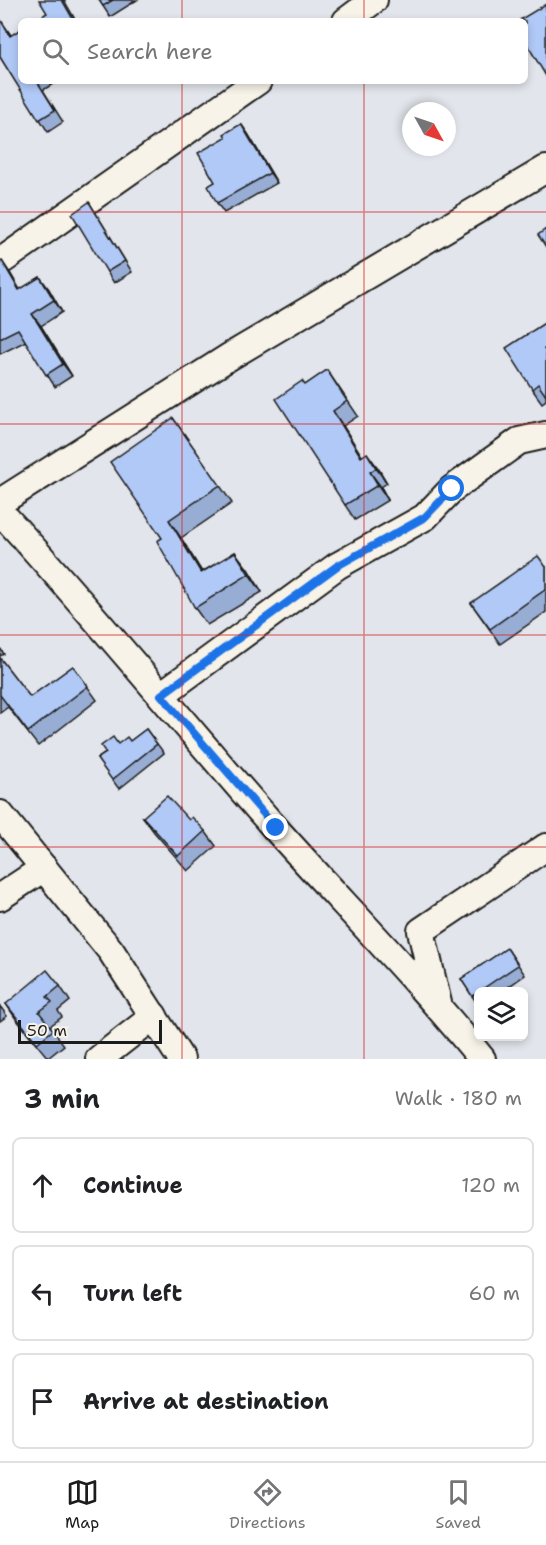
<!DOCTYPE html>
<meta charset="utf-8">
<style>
:root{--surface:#fff;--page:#f2f2f2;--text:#202124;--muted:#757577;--line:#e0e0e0;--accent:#1c1c1c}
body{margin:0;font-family:"Shantell Sans",sans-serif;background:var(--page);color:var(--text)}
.controls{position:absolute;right:18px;bottom:18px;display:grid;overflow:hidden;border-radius:9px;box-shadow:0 3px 9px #0003}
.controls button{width:54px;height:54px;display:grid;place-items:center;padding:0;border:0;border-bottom:2px solid var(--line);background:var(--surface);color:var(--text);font:30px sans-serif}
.compass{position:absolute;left:402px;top:102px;width:54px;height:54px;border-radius:50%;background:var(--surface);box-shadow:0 3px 9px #0003;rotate:130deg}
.scale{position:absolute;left:18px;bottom:15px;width:144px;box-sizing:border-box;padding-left:6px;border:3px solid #1c1c1c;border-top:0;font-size:16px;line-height:21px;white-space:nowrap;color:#1c1c1c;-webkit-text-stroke:4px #f7f3e8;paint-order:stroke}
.stop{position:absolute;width:18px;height:18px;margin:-14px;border:4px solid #1a73e8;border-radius:50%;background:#fff}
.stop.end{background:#1a73e8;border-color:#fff;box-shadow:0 2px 6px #0008}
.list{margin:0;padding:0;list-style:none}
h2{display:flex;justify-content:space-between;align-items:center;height:78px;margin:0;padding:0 24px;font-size:26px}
h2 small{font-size:20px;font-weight:400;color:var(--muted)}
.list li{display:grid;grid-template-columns:39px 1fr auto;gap:18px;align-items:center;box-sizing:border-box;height:96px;margin:0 12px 12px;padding:0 12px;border:2px solid var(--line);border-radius:9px}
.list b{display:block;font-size:22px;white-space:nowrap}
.list em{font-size:20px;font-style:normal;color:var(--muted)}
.icon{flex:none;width:33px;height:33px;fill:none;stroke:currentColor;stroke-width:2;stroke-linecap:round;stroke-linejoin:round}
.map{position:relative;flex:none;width:546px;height:1059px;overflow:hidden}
.search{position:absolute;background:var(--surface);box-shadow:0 3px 9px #0003;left:18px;right:18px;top:18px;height:66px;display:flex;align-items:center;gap:15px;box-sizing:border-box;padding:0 21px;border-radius:9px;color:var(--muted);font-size:22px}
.sheet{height:402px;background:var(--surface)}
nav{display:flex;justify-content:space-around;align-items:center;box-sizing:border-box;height:84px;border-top:2px solid var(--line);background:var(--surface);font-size:16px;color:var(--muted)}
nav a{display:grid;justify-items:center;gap:3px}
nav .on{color:var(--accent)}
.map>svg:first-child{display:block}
</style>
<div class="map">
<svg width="546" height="1059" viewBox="0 0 546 1059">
<rect width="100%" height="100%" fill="#e2e6ec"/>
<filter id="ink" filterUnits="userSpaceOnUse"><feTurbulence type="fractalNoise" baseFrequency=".0167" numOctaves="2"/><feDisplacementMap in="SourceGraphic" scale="12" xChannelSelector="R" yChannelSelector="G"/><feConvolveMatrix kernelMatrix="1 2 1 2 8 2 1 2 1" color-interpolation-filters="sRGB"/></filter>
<g filter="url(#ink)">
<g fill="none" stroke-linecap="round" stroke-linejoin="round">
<g stroke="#1c1c1c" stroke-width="30">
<g id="minor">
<polyline points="346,21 374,0"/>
<polyline points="0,262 258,81"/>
<polyline points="0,502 229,357 546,169"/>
<path d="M0,518L7,519C99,620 185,726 275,828C344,905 417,979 482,1059"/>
<polyline points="161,695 337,566 425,517 452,489 519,441 546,435"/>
<polyline points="0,814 111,951 181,1059"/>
<polyline points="0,897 44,868"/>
<polyline points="438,1003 421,931 546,847"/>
<polyline points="99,1059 154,1016"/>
</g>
</g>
<use href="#minor" stroke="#f7f3e8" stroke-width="26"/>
</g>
<g fill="#98add4" stroke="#1c1c1c" stroke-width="1.5">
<polygon points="99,0 137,0 110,17"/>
<polygon points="0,19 11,35 21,81 58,81 43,90 63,122 48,132 0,57"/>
<polygon points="241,124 248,134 277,183 224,213 217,203 215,182 226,137"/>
<polygon points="89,202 132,272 114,283 107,272"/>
<polygon points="0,262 10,273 20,290 40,277 62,312 41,326 72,376 55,387 26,341 0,354"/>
<polygon points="546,322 546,400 542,403 532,389"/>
<polygon points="327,370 358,416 343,426 362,457 378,468 387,483 381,487 388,500 355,520 345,505 305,385"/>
<polygon points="173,418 232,503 181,538 202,572 235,552 262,592 207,625 195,608 162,538"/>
<polygon points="546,567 546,612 500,644 471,603"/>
<polygon points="0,648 4,654 0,656"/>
<polygon points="0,658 30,697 73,666 97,700 38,746 8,707 0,713"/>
<polygon points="146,729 164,753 119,789 97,759 118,744 130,741"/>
<polygon points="143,817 205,831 216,846 188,871 154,832"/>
<polygon points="507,948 525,975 501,992 478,992 478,1005 461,979"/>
<polygon points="60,986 70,1001 58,1011 62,1017 50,1026 64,1045 48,1058 16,1019 6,1004"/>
<polygon points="0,1006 7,1016 0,1021"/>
</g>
<g fill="#7c8dad" stroke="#1c1c1c" stroke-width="1.5">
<polygon points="62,0 64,0 76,21 74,21"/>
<polygon points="241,124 248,134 277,183 270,173"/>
<polygon points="2,261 10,273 27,302 19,290"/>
<polygon points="40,277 49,289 62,312 54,300"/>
<polygon points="32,314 41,326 72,376 63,364"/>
<polygon points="333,411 343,426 372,472 361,457"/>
<polygon points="367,453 378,468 387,483 376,468"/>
<polygon points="370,472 381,487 388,500 378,485"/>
<polygon points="169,520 181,538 213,591 201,573"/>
<polygon points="235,552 248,569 262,592 249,574"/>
</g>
<g fill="#b1c9f7" stroke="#1c1c1c" stroke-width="1.5">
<polygon points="39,0 62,0 74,21 34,21 47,13"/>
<polygon points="99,0 113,0 103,6"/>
<polygon points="546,4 546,76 525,41 525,21 518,21"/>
<polygon points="0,19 10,36 21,29 21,81 37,81 55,110 39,120 0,57"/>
<polygon points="241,124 270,173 217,203 208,186 215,182 198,153 226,137 224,134"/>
<polygon points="89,202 125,261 107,272 72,214"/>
<polygon points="546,229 546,247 538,235"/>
<polygon points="2,261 19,290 40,277 54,300 32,314 63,364 46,375 18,329 0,338 0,262"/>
<polygon points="546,322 546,348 544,349 546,353 546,396 538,384 532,389 506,348"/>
<polygon points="327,370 347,401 333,411 361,457 367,453 376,468 370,472 378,485 345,505 276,399 302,381 305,385"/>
<polygon points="173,418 220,485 169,520 201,573 235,552 249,574 195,608 157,541 162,538 110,462"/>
<polygon points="538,556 546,567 546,589 490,629 471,603"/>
<polygon points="0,658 30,697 73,666 88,686 28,732 0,695"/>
<polygon points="146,729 157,744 112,780 97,759 106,753 101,746 113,737 118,744 127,737 130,741"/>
<polygon points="167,796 189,820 192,817 205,831 178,856 143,817"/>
<polygon points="507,948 518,965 472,996 461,979"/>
<polygon points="47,970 60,986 47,997 52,1002 39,1012 53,1030 37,1043 6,1004"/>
</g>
</g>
<g fill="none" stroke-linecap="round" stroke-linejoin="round" filter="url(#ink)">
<polyline stroke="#1a73e8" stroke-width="8" points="276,828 161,695 337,566 425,517 452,489"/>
</g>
<path fill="none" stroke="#d62828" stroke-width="1.5" stroke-opacity="0.55" d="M182,0V21M364,0V21M182,81V1059M364,81V1059M0,212H546M0,424H546M0,635H546M0,847H546"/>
</svg>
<div class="controls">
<button><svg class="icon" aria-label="layers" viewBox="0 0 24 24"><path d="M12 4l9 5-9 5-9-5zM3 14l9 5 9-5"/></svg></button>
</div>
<svg class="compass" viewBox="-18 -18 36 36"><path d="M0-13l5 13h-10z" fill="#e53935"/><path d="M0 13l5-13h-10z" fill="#757577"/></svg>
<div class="scale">50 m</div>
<div class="stop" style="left:452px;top:489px"></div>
<div class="stop end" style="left:276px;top:828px"></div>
<div class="search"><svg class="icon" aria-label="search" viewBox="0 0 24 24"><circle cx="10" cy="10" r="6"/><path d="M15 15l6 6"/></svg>Search here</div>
</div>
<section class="sheet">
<h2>3 min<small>Walk · 180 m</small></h2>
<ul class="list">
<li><svg class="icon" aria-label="ahead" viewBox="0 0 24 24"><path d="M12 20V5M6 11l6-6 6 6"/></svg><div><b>Continue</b></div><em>120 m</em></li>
<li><svg class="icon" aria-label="left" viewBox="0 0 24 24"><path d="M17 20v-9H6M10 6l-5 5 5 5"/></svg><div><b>Turn left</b></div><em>60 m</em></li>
<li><svg class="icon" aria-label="arrive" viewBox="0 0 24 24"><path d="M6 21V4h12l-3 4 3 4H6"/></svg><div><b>Arrive at destination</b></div></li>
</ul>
</section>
<nav>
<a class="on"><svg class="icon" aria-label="map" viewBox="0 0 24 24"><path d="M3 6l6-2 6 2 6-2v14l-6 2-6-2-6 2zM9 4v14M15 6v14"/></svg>Map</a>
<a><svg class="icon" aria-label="directions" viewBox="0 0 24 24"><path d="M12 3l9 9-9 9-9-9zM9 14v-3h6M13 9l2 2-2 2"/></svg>Directions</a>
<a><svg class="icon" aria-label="saved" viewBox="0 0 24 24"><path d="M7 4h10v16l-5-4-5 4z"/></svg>Saved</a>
</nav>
